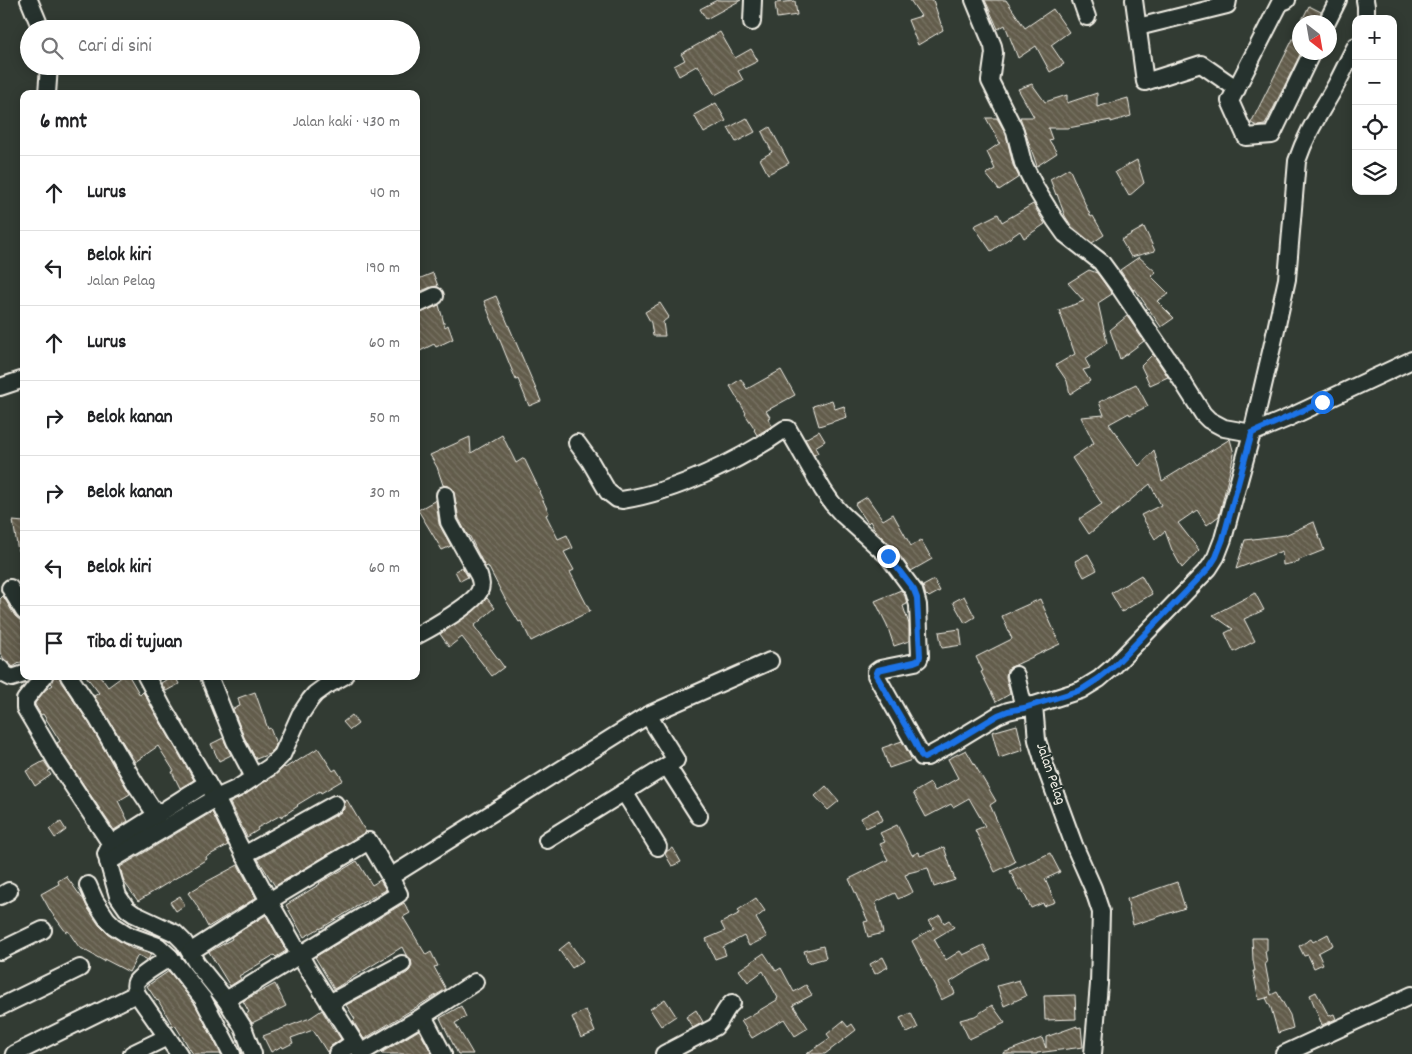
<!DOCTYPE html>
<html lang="id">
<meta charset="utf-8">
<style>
:root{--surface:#fff;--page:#f2f2f2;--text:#202124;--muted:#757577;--line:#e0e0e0}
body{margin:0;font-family:Dekko,sans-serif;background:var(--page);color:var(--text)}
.controls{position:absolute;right:15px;top:15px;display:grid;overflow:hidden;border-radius:10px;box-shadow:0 2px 12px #0003}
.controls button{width:45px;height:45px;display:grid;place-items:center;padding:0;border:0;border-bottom:1px solid var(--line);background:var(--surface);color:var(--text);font:25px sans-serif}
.compass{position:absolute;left:1292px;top:15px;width:45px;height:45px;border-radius:50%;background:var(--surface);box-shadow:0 2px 12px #0003;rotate:149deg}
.stop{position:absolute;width:15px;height:15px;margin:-11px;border:4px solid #1a73e8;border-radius:50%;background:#fff}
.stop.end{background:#1a73e8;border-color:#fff;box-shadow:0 1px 5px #0008}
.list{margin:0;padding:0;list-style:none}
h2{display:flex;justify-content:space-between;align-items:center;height:65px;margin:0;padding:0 20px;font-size:21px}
h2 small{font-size:16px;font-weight:400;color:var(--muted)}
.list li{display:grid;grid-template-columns:32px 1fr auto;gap:15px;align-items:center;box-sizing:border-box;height:75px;padding:0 20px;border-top:1px solid var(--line)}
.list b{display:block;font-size:19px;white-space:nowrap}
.list p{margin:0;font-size:16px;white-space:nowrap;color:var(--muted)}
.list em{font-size:16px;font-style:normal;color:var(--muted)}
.icon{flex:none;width:28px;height:28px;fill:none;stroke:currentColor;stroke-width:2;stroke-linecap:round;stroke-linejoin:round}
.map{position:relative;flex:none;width:1412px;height:1054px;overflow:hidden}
.search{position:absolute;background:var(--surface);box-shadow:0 2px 12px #0003;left:20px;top:20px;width:400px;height:55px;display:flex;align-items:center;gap:12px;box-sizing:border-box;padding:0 18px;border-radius:28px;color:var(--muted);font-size:19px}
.panel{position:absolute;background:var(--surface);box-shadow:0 2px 12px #0003;left:20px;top:90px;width:400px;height:590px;border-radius:10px}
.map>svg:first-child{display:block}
</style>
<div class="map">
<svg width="1412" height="1054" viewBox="0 0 1412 1054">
<defs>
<pattern id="building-back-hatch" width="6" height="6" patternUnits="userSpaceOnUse" patternTransform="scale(1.25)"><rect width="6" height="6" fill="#625c4b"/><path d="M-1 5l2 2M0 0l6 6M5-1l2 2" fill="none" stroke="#797465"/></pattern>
</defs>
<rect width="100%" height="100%" fill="#323b33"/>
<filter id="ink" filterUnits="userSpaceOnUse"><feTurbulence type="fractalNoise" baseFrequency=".02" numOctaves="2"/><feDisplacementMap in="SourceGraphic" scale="10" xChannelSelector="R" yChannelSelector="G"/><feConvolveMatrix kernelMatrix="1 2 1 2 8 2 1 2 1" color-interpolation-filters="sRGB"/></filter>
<g filter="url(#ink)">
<g fill="url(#building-back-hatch)" stroke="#f4f1e8">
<polygon points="717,0 741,0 706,19 700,9"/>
<polygon points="910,0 933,0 943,30 918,45 908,20 921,16"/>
<polygon points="985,0 1006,0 1025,28 1053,9 1069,32 1051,45 1064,64 1050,72 1036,46 1018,58 1005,25 998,29"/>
<polygon points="795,1 797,15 777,18 775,3"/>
<polygon points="1309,6 1321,12 1318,20 1316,22 1301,22"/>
<polygon points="1300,25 1300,55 1265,125 1257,126 1251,123"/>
<polygon points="720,32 735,58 751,49 758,61 738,71 743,80 715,95 698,65 679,76 674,66 685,60 681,54"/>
<polygon points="1032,84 1045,102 1067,95 1067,103 1097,93 1097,107 1128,98 1131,116 1111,122 1111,120 1068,128 1048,128 1052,139 1049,140 1057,153 1037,166 1020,117 1034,117 1018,89"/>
<polygon points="716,103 726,121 704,133 694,115"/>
<polygon points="747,118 755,132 736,142 728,128"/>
<polygon points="986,118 997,118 1006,134 1013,165 1019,177 999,190 986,174 995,169 987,152 1000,143"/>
<polygon points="770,127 789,163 768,174 760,159 772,152 762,132"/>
<polygon points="1137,160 1144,183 1129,196 1115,172"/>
<polygon points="1069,168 1091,217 1093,216 1104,235 1092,243 1072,227 1065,216 1057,194 1056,195 1050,179"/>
<polygon points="1033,204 1045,224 1024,238 1020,231 991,251 974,226 998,214 1002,222"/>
<polygon points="1144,227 1155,251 1131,257 1121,240"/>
<polygon points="1139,257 1156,272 1151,276 1169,294 1157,301 1174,318 1161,327 1135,289 1133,290 1120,270"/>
<polygon points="1089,270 1097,273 1112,294 1098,303 1107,343 1085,359 1090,368 1083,370 1090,381 1070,394 1067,381 1056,365 1075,354 1059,310 1084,301 1068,283"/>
<polygon points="433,273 438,286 431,287 419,292 416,285 416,280"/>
<polygon points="496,296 541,401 529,406 518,379 516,380 484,301"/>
<polygon points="660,303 669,317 663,322 665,336 653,336 651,323 645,312"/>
<polygon points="439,305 445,327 448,325 453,339 436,347 434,344 418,352 419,327 416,328 416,315"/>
<polygon points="1127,316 1144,341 1120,359 1110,330"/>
<polygon points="1153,354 1168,377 1150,385 1141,366"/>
<polygon points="781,370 795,395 766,411 770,417 768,418 772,426 757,435 754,430 755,429 745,414 746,413 730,386 741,379 747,389"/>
<polygon points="1136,384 1148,406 1130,415 1129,413 1109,424 1139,466 1154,450 1162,481 1230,439 1234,454 1219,516 1207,525 1197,510 1178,523 1199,550 1182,568 1172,550 1165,531 1155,539 1141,515 1161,505 1150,484 1089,534 1079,519 1102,504 1072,458 1094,443 1081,417 1104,415 1099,402"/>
<polygon points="832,400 835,409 844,406 847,417 819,426 813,406"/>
<polygon points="819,431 825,441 815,447 818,453 814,455 805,439"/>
<polygon points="502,435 516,463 524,458 540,491 539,492 549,513 546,515 558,539 567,535 573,548 564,552 574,570 570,572 590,611 531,641 521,621 519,622 504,597 488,566 485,567 469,535 468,536 459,519 453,489 449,486 443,485 437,467 430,455 470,437 471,453"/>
<polygon points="867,497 883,520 893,514 911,546 921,540 932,559 911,571 895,549 876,532 870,521 868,523 855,504"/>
<polygon points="436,500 439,524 451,546 442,550 418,510"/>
<polygon points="13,521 24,522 24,550 18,551"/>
<polygon points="1314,522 1324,550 1299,560 1299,562 1283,565 1282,551 1236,569 1245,540 1285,535"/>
<polygon points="1088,554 1097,570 1084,577 1075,561"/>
<polygon points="462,567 468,577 460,581 455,571"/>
<polygon points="1141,575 1152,594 1122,612 1111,593"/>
<polygon points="934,580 940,591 929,597 927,595 926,596 923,586"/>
<polygon points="901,590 905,596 907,604 903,606 909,624 909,641 894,646 887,625 875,601"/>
<polygon points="1255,593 1264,610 1244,619 1255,641 1234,652 1225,633 1233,629 1213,615"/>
<polygon points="3,596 15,616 20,620 24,628 24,660 13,667 4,659 0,653 0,599"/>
<polygon points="964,596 975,617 965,623 953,602"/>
<polygon points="487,598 495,608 474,626 504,667 492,676 462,637 449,647 440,634 474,611"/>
<polygon points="1040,599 1060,644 1007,669 1006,677 1010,694 996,702 981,672 983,671 976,657 1012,639 1002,616"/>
<polygon points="960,629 962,645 942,648 939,632"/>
<polygon points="54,676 59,676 61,682 89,723 130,794 118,801 128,821 114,830 63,754 57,743 60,741 43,714 41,715 35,705 35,703 45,690 53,685 51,683"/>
<polygon points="86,676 100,676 108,687 123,676 129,676 140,695 143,692 194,780 180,788 172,772 174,771 158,746 135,762 94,696 99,693"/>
<polygon points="172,676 175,676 179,684 166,691 161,683"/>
<polygon points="255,692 268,729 270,728 276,744 274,749 269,754 256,759 244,737 233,709 240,706 238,698"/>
<polygon points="352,715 358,724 350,730 343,722"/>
<polygon points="1017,725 1023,750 999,758 992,732"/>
<polygon points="223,738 231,755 219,761 211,744"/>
<polygon points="902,741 912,760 889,768 882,748"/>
<polygon points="318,748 333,771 336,769 343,780 321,793 320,791 297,805 298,806 281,817 281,815 257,828 258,830 247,837 230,803 243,796 275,775 284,767 285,768 296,761 296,762"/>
<polygon points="966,750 996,801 990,805 1015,862 995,872 975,830 985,826 969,798 953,807 951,804 926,817 913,793 930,783 935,791 958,778 948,759"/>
<polygon points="44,761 50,770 48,771 51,775 35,786 26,771"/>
<polygon points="826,786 839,801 828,810 815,796"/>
<polygon points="347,800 366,832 275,886 258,859 340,813 344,809 344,802"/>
<polygon points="878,809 883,820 866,828 861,818"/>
<polygon points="212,812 228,845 206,857 207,859 138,901 124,882 120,867"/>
<polygon points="61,822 66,830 55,838 49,829"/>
<polygon points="897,825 912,855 919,852 920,856 944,847 955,880 934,887 928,868 908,873 908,874 905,875 913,892 898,899 895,893 876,902 883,933 868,937 864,922 868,921 849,879 888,860 880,844 885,842 880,833"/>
<polygon points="673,848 681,862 672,866 665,854 667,851"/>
<polygon points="1050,853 1060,872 1045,879 1055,902 1044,906 1043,903 1031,908 1022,889 1019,890 1010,871"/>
<polygon points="357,861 372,885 380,880 386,890 356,906 356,907 320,929 320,928 304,937 286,905 320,884 319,883 342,870"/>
<polygon points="238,865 256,898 208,927 196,904 188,893 208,881"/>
<polygon points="66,876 82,898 83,898 87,907 99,925 107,933 131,948 151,954 148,960 138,955 129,972 104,959 104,961 79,947 68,931 66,932 51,912 41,894 59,884 58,881"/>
<polygon points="1177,882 1185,908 1133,925 1127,899"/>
<polygon points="180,896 185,905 176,911 170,902"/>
<polygon points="756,898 765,911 756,918 767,937 749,946 744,936 723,947 726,955 715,959 706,939 725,931 721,923 740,913 738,910"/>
<polygon points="404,903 410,913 403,917 426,955 431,952 438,966 434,967 446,989 364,1039 353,1021 355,1019 346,1005 407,973 410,970 412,965 411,959 406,955 402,947 334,989 315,957"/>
<polygon points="266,915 286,951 276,957 274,955 239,976 241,979 230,986 209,952 232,939 231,937"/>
<polygon points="940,915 944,923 949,920 954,927 934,939 946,960 960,951 963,955 984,945 991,959 971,969 950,982 955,993 941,1000 935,988 936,988 912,941 934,928 929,921"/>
<polygon points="1328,934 1333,945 1318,953 1323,964 1314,968 1308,955 1304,956 1299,946 1311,939 1313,942"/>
<polygon points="1252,938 1267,938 1267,951 1265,951 1267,963 1265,963 1271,995 1277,992 1290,1015 1293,1028 1278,1033 1271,1008 1266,998 1269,997 1259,1000 1253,971 1255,971 1253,960"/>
<polygon points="569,942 583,961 572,968 559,950"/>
<polygon points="823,946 826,958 808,963 804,951"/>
<polygon points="764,953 776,971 781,968 794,992 806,985 812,995 793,1005 808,1028 795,1036 784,1019 752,1038 741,1021 777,1000 777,999 778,998 763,971 748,982 739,970"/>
<polygon points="883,957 888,967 875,974 870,964"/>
<polygon points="169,971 195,1004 221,1054 193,1054 175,1025 173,1026 158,1000 157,1001 147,986"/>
<polygon points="1019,980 1026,996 1004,1006 997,986"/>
<polygon points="275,984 286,1006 252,1023 246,1014 249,1012 243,1001"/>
<polygon points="1316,992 1329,1016 1334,1014 1336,1019 1322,1025 1310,995"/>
<polygon points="1075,995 1076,1019 1045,1020 1044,996"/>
<polygon points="665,999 676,1016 661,1026 650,1009"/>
<polygon points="992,1005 1005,1023 969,1039 960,1020 975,1016"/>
<polygon points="461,1006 466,1017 455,1023 473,1054 458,1054 440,1018"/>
<polygon points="322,1010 335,1032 336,1031 341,1039 331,1046 327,1052 313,1030 291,1038 293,1043 283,1048 282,1046 271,1052 263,1036 310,1018"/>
<polygon points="586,1010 595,1032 581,1038 572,1017"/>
<polygon points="696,1010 703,1022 693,1028 686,1017"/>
<polygon points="911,1013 918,1028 907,1033 900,1018"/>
<polygon points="843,1021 848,1027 852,1024 856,1030 825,1054 806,1054 830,1038 827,1034"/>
<polygon points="1077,1026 1077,1028 1081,1027 1083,1047 1037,1053 1037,1054 1003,1054 1003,1053 1042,1038 1046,1048 1046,1037"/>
<polygon points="419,1030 432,1054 382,1054 381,1053"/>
</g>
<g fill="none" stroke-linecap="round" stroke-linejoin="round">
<g stroke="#f4f1e8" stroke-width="20">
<g id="minor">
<polyline points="29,0 41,29"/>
<polyline points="974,0 993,46 994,53 990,81 1015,131 1023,163 1036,189 1055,220 1065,234 1101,262 1120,288 1172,365 1203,414 1209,420 1224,428 1252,433 1288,418 1412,360"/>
<polyline points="1081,0 1087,17"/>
<polyline points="1134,0 1145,82 1201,64 1237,89"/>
<polyline points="1287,0 1280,3 1230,101 1246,137 1272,135 1312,52"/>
<polyline points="1365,0 1366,6 1366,19"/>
<polyline points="752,22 753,0"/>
<polyline points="1327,22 1338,0"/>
<polyline points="1138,27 1227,5 1228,0"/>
<polyline points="47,94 49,66"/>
<polyline points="416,305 435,296"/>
<polyline points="0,387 24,379"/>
<path d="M577,443L590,461L608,492L617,499L622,500C675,492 741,460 785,429H788L823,490L832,503L842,514L888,556L914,591L918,605L920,656L919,659L915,662L880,669L876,672V675L922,757H927L947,746L998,715L1008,711L1034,705"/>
<polyline points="10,588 24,611"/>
<path d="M416,636C431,628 472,605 479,592C482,586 481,582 479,576L449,522L445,495"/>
<polyline points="0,668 6,675 12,678 24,674"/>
<polyline points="1016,675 1024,708"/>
<polyline points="44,676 25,700 25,708 55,759 111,844"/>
<polyline points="69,676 97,718 135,783 157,816"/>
<polyline points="146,676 162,706 216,798 238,843 269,901 306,966 362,1054"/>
<polyline points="209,676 235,741 254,777"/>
<polyline points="667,766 699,816"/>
<polyline points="207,783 111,844 106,854 118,896 127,909 134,914 175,933 184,942 197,964 226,1000 243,1027 253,1054"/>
<polyline points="624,792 658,847"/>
<polyline points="547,840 676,760 648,715"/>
<polyline points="244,855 335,804"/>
<polyline points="108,862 216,798 238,788 270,767 282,755 300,715 310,700 315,694 326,686 344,676"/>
<polyline points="88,885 95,901 107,919 114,926 128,935 158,946 170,957 203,999 232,1054"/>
<polyline points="0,896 9,891"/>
<polyline points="0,951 43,930"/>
<polyline points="190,952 269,901 369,841 390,877"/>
<path d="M170,957C162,963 141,974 136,982C134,986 136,990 137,994L179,1054"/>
<polyline points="226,1000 399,894 390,877 648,715 770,661"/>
<polyline points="329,1003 402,964"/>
<polyline points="0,1007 80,968"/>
<polyline points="423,1016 443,1054"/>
<polyline points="361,1053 423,1016 475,982"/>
<polyline points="14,1054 132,996"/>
<polyline points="132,1054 161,1040"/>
<polyline points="337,1054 354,1042"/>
<path d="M664,1054L715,1027C722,1020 724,1010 732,1003"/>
<path d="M1093,1054L1099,984L1101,912L1093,888L1074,845L1045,766L1037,740L1034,705L1081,690L1099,679L1113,667L1209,568L1216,557L1223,539L1252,433L1273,343L1287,279L1297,161C1307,131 1321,112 1336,85C1343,72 1349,58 1356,46"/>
<polyline points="1284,1054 1412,995"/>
</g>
</g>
<use href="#minor" stroke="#26332d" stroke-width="16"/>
</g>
</g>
<g fill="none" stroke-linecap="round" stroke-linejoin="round" filter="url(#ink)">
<polyline stroke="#1a73e8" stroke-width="6" points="888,556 914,590 917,598 920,656 919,660 914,662 878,670 876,675 915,742 921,755 924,758 947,746 998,715 1008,711 1024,708 1081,690 1098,679 1113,667 1209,568 1216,557 1223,539 1252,433 1322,402"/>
</g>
<g text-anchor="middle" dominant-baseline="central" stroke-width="4" stroke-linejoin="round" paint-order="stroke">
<g font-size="15" fill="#f4f1e8" stroke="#26332d">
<text transform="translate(1050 774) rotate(71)">Jalan Pelag</text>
</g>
</g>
</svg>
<div class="controls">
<button>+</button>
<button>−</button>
<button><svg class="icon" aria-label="locate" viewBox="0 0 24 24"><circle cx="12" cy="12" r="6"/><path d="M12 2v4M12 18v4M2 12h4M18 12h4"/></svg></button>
<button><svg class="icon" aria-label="layers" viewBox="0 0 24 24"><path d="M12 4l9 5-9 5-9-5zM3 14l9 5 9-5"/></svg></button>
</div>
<svg class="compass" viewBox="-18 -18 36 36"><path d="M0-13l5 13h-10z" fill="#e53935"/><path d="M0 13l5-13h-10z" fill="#757577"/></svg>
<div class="stop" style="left:1322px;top:402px"></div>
<div class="stop end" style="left:888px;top:556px"></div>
<div class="search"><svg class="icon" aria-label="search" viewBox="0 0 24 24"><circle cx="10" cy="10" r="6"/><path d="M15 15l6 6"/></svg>Cari di sini</div>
<section class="panel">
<h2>6 mnt<small>Jalan kaki · 430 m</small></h2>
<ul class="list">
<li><svg class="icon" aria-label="ahead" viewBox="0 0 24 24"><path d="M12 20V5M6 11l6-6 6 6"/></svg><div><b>Lurus</b></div><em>40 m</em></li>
<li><svg class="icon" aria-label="left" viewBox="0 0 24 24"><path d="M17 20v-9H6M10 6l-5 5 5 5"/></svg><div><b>Belok kiri</b><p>Jalan Pelag</p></div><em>190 m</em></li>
<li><svg class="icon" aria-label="ahead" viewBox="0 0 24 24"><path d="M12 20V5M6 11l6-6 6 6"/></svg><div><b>Lurus</b></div><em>60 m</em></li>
<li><svg class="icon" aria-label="right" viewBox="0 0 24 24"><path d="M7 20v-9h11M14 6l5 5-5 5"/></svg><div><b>Belok kanan</b></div><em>50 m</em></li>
<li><svg class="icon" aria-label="right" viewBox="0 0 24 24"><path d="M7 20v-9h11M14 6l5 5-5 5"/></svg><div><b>Belok kanan</b></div><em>30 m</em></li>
<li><svg class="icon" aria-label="left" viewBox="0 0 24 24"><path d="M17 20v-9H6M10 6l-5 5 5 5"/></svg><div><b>Belok kiri</b></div><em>60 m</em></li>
<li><svg class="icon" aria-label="arrive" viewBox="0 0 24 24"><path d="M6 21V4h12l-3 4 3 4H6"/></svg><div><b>Tiba di tujuan</b></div></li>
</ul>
</section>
</div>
